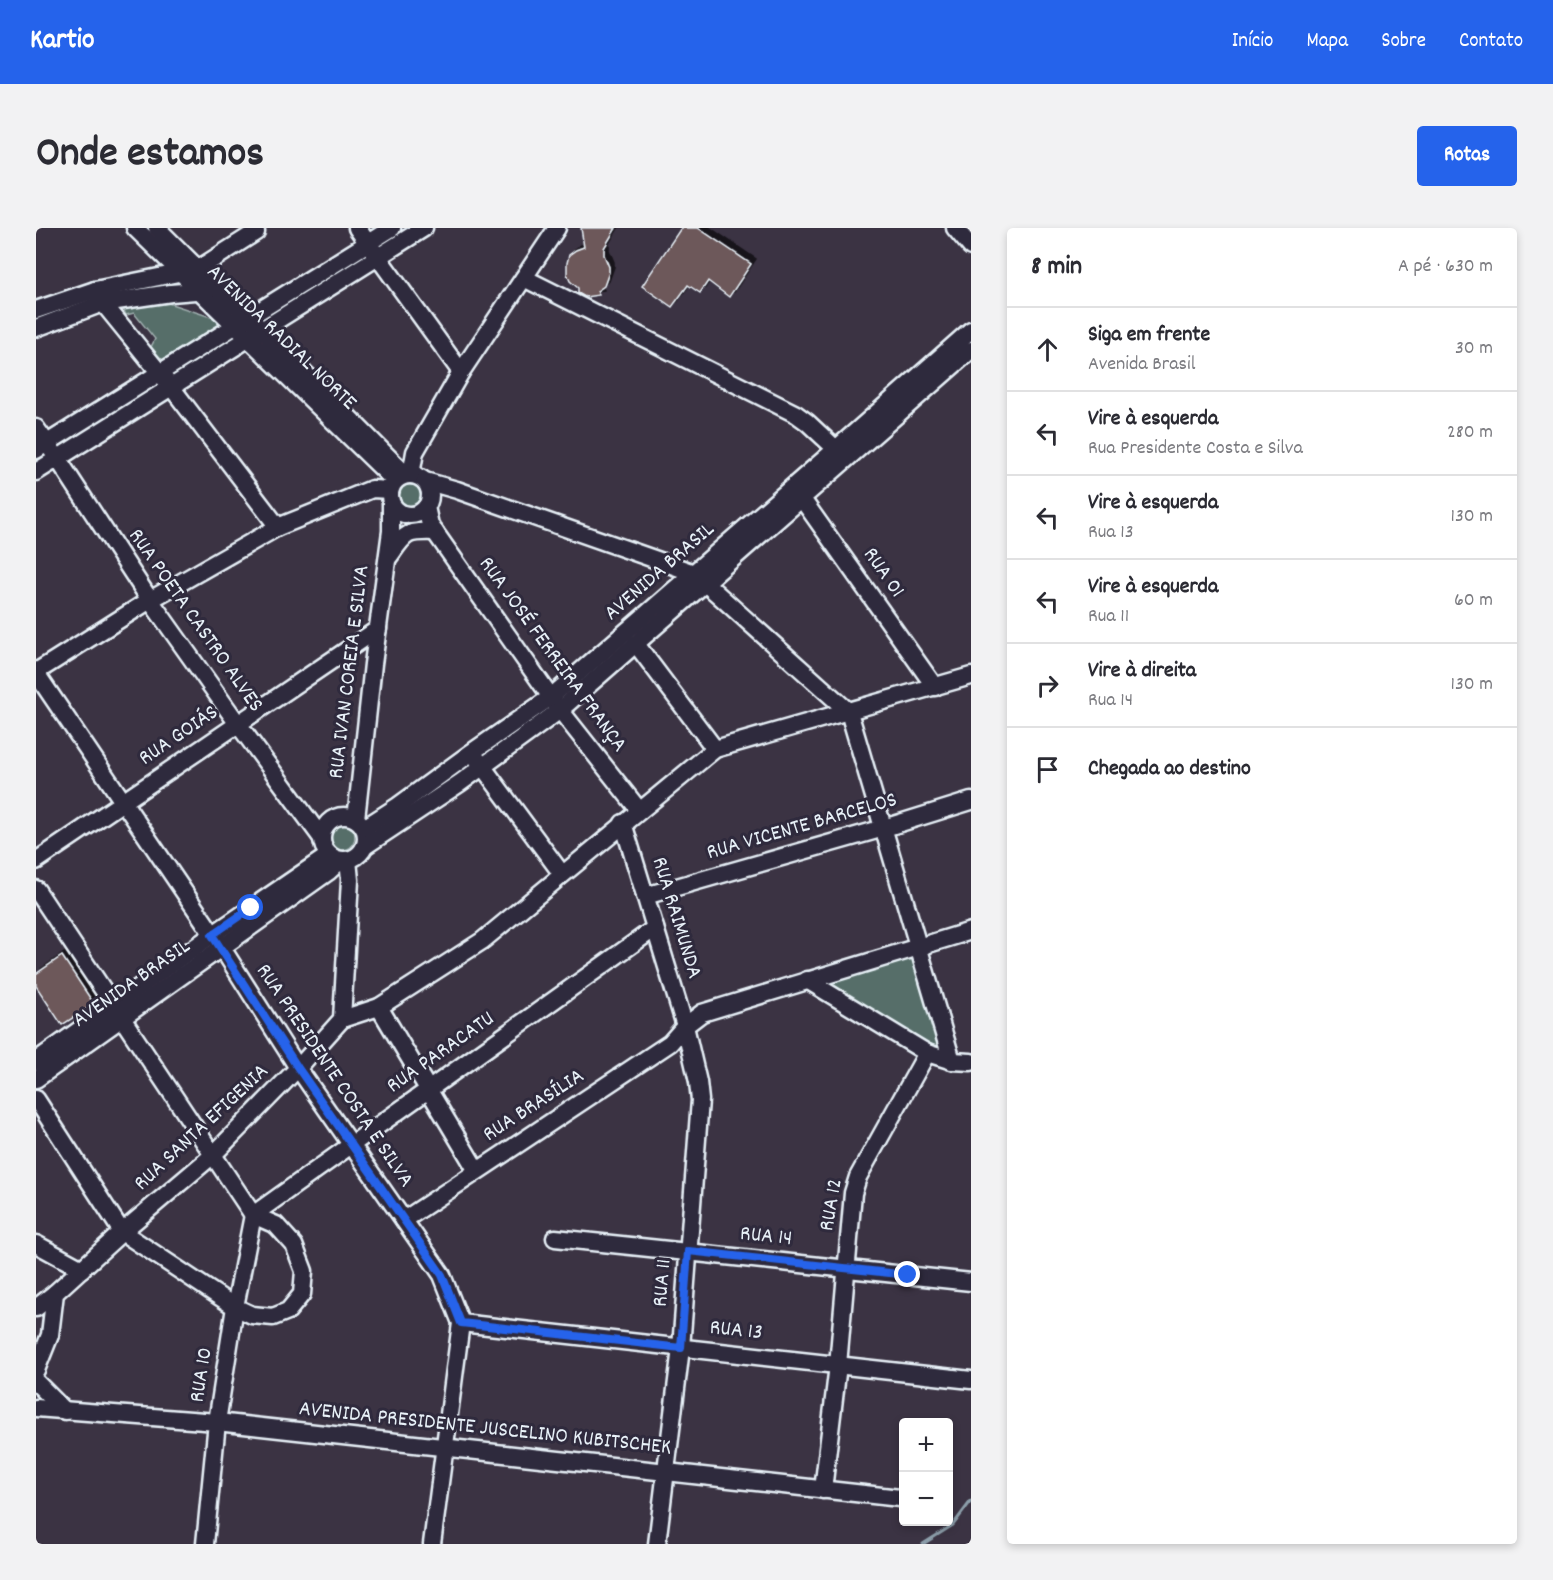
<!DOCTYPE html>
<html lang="pt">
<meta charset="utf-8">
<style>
:root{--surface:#fff;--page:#f2f2f3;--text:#2b2b33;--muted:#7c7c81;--line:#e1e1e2;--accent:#2563eb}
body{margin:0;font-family:Dekko,sans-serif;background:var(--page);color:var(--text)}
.controls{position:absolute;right:18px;bottom:18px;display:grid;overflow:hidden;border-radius:6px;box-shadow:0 3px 9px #0003}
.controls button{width:54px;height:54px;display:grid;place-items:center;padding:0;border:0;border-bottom:2px solid var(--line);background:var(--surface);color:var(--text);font:30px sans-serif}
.stop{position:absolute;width:18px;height:18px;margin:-14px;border:4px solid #2563eb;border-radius:50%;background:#fff}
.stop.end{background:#2563eb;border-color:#fff;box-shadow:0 2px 6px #0008}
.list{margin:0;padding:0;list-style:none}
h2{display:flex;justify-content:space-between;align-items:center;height:78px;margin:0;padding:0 24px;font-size:26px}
h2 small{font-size:20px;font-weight:400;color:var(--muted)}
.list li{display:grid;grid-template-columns:39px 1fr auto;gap:18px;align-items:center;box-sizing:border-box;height:84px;padding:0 24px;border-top:2px solid var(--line)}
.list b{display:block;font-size:22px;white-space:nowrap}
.list p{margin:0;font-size:20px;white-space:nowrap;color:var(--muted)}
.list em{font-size:20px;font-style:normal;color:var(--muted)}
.icon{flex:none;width:33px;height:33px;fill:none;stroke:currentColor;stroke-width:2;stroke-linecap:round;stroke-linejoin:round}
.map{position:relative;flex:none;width:935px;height:1316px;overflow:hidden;border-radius:6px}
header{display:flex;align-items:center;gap:36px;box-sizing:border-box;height:84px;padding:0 30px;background:var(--accent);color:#fff}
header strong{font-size:28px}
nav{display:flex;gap:33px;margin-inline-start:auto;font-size:21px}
.intro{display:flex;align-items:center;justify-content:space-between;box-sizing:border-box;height:144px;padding:0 36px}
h1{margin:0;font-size:42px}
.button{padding:15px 27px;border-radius:6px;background:var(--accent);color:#fff;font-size:21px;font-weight:700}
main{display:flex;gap:36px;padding:0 36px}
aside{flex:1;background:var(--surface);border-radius:6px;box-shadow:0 3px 9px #0003}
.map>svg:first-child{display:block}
</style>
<header>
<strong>Kartio</strong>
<nav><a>Início</a><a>Mapa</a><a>Sobre</a><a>Contato</a></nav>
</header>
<div class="intro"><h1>Onde estamos</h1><a class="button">Rotas</a></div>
<main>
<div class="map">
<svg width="935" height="1316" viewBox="0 0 935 1316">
<defs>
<filter id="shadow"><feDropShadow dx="5" dy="-5" stdDeviation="0" flood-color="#0009"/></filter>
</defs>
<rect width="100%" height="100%" fill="#3b3343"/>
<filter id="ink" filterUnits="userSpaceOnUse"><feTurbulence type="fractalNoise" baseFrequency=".0167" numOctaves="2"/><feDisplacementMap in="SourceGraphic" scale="12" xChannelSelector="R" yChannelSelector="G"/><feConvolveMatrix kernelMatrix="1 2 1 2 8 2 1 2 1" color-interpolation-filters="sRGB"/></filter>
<g filter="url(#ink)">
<g fill="#576e69" stroke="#a0b0b0" stroke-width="1.5">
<polygon points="126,73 187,93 188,98 129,135 115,119 119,111 98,85 90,87 86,78"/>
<circle cx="374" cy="267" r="13"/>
<path d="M307,590C323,595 326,631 295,620L288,608L291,601Z"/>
<polygon points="875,728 905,823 789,755"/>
</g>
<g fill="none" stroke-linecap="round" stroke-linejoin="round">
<polyline stroke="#8d9fab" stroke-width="3" points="887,1316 917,1297 935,1273"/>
</g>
<g fill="#6d585a" stroke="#e8f1f8" stroke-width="1.5" filter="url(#shadow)">
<polygon points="545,0 580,0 568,20 568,27 573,39 573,44 568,58 561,63 563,67 549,69 542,65 542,60 534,53 531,46 531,35 533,27 540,22 548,19"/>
<polygon points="645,0 662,0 715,36 693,69 672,53 664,65 652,57 636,79 606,58"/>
<polygon points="26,728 58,776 26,797 0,758 0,746"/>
</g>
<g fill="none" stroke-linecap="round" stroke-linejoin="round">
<g stroke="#e8f1f8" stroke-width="21">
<g id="minor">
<polyline points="99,0 359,253"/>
<polyline points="121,0 162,41 226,102 370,247"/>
<polyline points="321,0 425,144"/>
<polyline points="919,0 935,19"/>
<polyline points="488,50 760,186 771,194 800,221"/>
<polyline points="59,62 67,75 136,160 242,299"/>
<polyline points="0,82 59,62 162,41 220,4 218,0"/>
<polyline points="0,100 67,75 135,65 171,62"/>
<polyline points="0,200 22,231 114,372 202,496 285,609"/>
<polyline points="0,222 356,0"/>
<polyline points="0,244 388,0"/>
<circle cx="374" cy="267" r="20"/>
<polyline points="375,247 379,224 425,144 521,0"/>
<polyline points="389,253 421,262 658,345 813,484 916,833"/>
<polyline points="759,261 899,459"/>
<polyline points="390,279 394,297 524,482 603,582"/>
<path d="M353,329C370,305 369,303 399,304"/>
<polyline points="600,416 679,521"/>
<polyline points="0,444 114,372 242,299 336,261 354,262"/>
<polyline points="0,445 186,720 262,840 406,1047 425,1095 396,1316"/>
<polyline points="441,531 526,646"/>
<circle cx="308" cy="610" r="22"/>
<polyline points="320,591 337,436 355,303 355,276"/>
<polyline points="587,595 649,798 662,854 664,872 645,1120 621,1316"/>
<polyline points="328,600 362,578 436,524 515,469 800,221 935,102"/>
<polyline points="329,618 424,555 524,482 935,122"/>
<polyline points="0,633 342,401"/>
<polyline points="0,661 217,987"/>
<polyline points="609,668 848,600 935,573"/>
<polyline points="771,752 891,825 916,833 935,834"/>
<polyline points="343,779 441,943"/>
<polyline points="306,791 343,779 446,713 679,521 935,448"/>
<polyline points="0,833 176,707 293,627"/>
<polyline points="0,851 292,644 305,632"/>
<polyline points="0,871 86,1004 199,1079 216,1087 237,1089 252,1083 266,1066 268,1043 258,1017 240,997 217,987"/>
<polyline points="217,987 619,700"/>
<polyline points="368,992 634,815 649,798 666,785 935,703"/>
<polyline points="519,1010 935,1054"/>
<polyline points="0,1016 46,1041"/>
<polyline points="0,1080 19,1065"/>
<polyline points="425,1095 935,1152"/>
<polyline points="0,1142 14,1107 19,1065 86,1004 177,927 262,840 306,791 314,652 312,632"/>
<polyline points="0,1154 29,1183"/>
<polyline points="0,1180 181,1194 864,1270"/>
<polyline points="787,1262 802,1137 817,965 822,949 891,825"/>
<polyline points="169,1316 181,1194 199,1079 217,987"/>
</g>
</g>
<use href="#minor" stroke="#2f2a3d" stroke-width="16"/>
</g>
</g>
<g fill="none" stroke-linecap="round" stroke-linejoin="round" filter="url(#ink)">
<polyline stroke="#2563eb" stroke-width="8" points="215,680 176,707 262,840 406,1047 425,1095 645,1120 652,1023 872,1047"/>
</g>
<g text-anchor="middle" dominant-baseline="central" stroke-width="6" stroke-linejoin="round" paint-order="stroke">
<g font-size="22" fill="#e8f1f8" stroke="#2f2a3d">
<text transform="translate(245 110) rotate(44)">AVENIDA RADIAL NORTE</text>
<text transform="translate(624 344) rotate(-41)">AVENIDA BRASIL</text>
<text transform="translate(847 345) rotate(55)">RUA 01</text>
<text transform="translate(159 393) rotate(55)">RUA POETA CASTRO ALVES</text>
<text transform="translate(516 427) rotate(54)">RUA JOSÉ FERREIRA FRANÇA</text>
<text transform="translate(314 444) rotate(-83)">RUA IVAN COREIA E SILVA</text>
<text transform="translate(143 508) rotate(-34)">RUA GOIÁS</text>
<text transform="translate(766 599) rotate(-16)">RUA VICENTE BARCELOS</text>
<text transform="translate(640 690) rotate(73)">RUA RAIMUNDA</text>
<text transform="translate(96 756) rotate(-35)">AVENIDA BRASIL</text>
<text transform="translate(405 825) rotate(-35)">RUA PARACATU</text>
<text transform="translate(298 848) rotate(56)">RUA PRESIDENTE COSTA E SILVA</text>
<text transform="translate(498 878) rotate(-33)">RUA BRASÍLIA</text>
<text transform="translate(166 900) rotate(-43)">RUA SANTA EFIGENIA</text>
<text transform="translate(796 977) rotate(-80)">RUA 12</text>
<text transform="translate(730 1009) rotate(6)">RUA 14</text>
<text transform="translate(627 1055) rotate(-85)">RUA 11</text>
<text transform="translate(700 1103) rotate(6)">RUA 13</text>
<text transform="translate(166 1147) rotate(-81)">RUA 10</text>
<text transform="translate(449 1201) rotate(6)">AVENIDA PRESIDENTE JUSCELINO KUBITSCHEK</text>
</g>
</g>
</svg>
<div class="controls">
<button>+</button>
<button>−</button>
</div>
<div class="stop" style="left:215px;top:680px"></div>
<div class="stop end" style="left:872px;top:1047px"></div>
</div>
<aside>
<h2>8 min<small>A pé · 630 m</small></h2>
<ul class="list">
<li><svg class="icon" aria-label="ahead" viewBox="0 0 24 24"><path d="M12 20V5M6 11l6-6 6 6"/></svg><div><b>Siga em frente</b><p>Avenida Brasil</p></div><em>30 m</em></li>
<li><svg class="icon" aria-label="left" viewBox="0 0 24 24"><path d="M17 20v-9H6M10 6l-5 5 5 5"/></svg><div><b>Vire à esquerda</b><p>Rua Presidente Costa e Silva</p></div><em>280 m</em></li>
<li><svg class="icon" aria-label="left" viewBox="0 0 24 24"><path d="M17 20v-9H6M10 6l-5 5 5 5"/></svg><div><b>Vire à esquerda</b><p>Rua 13</p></div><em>130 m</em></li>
<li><svg class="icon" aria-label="left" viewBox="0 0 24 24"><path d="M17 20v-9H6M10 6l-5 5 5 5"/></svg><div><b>Vire à esquerda</b><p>Rua 11</p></div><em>60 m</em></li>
<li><svg class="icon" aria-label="right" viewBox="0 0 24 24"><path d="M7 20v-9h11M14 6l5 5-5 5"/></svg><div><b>Vire à direita</b><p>Rua 14</p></div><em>130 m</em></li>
<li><svg class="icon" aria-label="arrive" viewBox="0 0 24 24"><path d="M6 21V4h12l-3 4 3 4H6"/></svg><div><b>Chegada ao destino</b></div></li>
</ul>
</aside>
</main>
